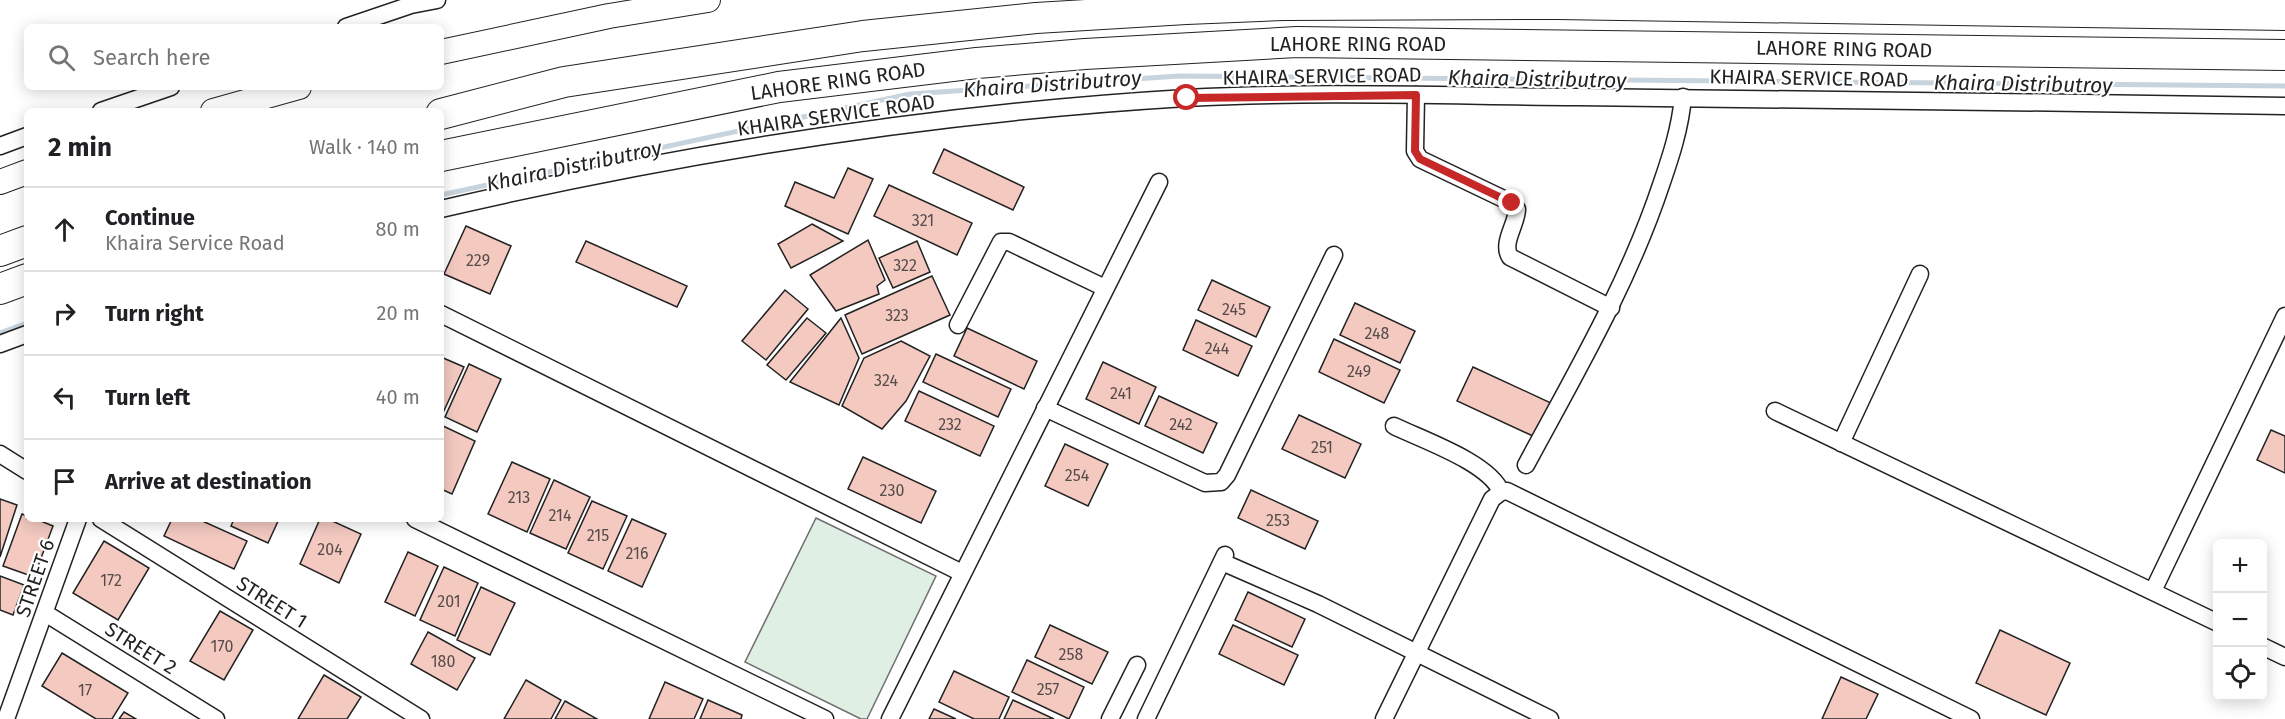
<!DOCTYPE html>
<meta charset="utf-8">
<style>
:root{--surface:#fff;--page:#f6f6f6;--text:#202124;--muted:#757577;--line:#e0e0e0}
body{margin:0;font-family:"Fira Sans",sans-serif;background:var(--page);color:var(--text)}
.controls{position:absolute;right:18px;bottom:18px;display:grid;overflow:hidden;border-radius:9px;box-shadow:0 3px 15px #0003}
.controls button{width:54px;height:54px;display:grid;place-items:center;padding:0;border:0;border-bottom:2px solid var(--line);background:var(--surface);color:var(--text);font:30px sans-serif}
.stop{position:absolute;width:18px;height:18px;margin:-14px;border:4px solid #c62828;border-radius:50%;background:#fff}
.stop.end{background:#c62828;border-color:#fff;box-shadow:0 2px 6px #0008}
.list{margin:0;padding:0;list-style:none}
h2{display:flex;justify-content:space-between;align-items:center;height:78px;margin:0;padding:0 24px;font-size:26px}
h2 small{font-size:20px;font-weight:400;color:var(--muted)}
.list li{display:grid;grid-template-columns:39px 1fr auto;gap:18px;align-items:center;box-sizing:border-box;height:84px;padding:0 24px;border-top:2px solid var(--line)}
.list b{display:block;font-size:22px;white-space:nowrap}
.list p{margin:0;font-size:20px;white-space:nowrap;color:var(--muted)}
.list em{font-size:20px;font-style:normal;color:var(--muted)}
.icon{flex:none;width:33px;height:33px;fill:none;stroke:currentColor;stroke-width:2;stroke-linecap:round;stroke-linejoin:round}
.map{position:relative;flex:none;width:2285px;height:719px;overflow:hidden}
.search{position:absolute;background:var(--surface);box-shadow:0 3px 15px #0003;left:24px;top:24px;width:420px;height:66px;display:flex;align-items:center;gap:15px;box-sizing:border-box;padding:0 21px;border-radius:9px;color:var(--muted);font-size:22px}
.panel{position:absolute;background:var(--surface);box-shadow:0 3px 15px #0003;left:24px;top:108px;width:420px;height:414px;border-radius:9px}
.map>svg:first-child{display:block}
</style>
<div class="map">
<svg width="2285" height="719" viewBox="0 0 2285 719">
<rect width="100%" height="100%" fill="#fff"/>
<polygon fill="#e0efe3" stroke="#6f6f6f" stroke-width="1.5" points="816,518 936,576 867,719 861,719 745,662"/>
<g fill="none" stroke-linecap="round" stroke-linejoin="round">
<g stroke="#c7d3dd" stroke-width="5">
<polyline points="441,195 910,94 1179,76 2285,86"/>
<polyline points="0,333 27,323"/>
</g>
</g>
<g fill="#f3c9c0" stroke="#222" stroke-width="1.5">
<polygon points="944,149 1024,187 1013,210 933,173"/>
<polygon points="848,168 873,179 848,234 785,206 795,182 834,198"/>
<polygon points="889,185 972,223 957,255 874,216"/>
<polygon points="812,224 843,241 791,268 778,244"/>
<polygon points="466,226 511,246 490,294 444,274"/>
<polygon points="868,240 885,280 877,286 879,294 836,311 810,275"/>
<polygon points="586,241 687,286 677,307 576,262"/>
<polygon points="917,241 930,272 893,288 879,258"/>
<polygon points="932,276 950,315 862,354 845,315"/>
<polygon points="1212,280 1270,307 1256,337 1198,310"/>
<polygon points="785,290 808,309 766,360 742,341"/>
<polygon points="1355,303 1415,331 1400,363 1340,335"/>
<polygon points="807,318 826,333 786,380 767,365"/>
<polygon points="841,318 859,358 839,405 790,382"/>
<polygon points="1196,320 1252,346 1238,376 1183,350"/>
<polygon points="967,328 1037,361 1024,389 954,356"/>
<polygon points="1334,339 1400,370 1384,403 1319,372"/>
<polygon points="901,341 930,356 906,401 882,429 842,406 864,358"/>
<polygon points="936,354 1011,389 998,417 923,382"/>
<polygon points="441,357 464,367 442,415 441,414"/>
<polygon points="1103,362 1156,387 1139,424 1086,399"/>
<polygon points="469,364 501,379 477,432 445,417"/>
<polygon points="1473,367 1551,403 1535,437 1457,401"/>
<polygon points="919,391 994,426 980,456 905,421"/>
<polygon points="1159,396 1217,423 1203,453 1145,426"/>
<polygon points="1299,415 1361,444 1345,478 1282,449"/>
<polygon points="441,425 475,441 452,494 441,489"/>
<polygon points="2271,430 2285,436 2285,473 2257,460"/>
<polygon points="1065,444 1108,464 1088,506 1045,486"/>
<polygon points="863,457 936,491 921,523 848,489"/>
<polygon points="512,462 550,479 527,532 488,514"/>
<polygon points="554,480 590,497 566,549 530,533"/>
<polygon points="1251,490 1318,521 1305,549 1238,518"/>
<polygon points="0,499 17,505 0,557"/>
<polygon points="592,501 627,516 603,569 568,553"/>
<polygon points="22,514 27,516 27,519 36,519 53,526 34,577 3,566"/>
<polygon points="172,519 198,519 247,541 234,569 164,536"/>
<polygon points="234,519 279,519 268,543 231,526"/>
<polygon points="320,519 328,519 361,534 339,583 300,564"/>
<polygon points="632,519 666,534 642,587 608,571"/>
<polygon points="104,541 149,568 118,620 73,593"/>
<polygon points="408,552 438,566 415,616 385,602"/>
<polygon points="444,567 478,583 455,636 420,620"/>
<polygon points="0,576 24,585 13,615 0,610"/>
<polygon points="481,587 515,603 490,655 457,640"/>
<polygon points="1248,592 1305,619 1292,647 1235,620"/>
<polygon points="220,611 253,630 224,680 190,661"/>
<polygon points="1050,625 1108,652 1092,684 1035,657"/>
<polygon points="1233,625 1298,655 1284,685 1219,654"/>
<polygon points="2000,630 2070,663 2046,715 1976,683"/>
<polygon points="428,632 475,658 457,690 411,664"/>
<polygon points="62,653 128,693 112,719 96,719 42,686"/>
<polygon points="1027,660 1084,687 1069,719 1012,692"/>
<polygon points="954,671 1009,697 999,719 974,719 939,702"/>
<polygon points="324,675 361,697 347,719 298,719"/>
<polygon points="1841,677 1878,694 1866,719 1822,719"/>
<polygon points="526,680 561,700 551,719 504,719"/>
<polygon points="665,682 703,699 694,719 649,719"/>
<polygon points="708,700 742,715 741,719 700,719"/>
<polygon points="1013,700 1054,719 1004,719"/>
<polygon points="565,701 597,719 555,719"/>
<polygon points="934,709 956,719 929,719"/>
<polygon points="124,712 136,719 119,719"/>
</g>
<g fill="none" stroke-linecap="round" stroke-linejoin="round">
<g stroke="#222" stroke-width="19">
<g id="street">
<polyline points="346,27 411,5 437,0"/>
<path d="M1416,95L1415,151L1420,159L1512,203L1517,209C1517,224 1501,243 1510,257L1611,308"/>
<polyline points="101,111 171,87"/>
<polyline points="0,146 27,136"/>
<path d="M441,209C686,152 935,113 1186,98C1316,91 1447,96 1577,97C1813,98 2049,103 2285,106"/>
<polyline points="441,314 962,573"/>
<polyline points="958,325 1001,242 1009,242 1105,288"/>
<polyline points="0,344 27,334"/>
<polyline points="1045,408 1205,483 1221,482 1227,475 1334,255"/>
<polyline points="1775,411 2218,623"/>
<path d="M1394,426C1423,440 1490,463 1501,492"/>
<polyline points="1841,443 1920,274"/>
<polyline points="0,454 27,471"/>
<path d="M1526,465C1575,374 1628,284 1661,185C1671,156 1680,129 1683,97"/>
<polyline points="101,519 421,719"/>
<polyline points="415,519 825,719"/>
<polyline points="1222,562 1318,604 1550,719"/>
<polyline points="2153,591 2285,316"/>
<polyline points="45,613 216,719"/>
<polyline points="2262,646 2285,657"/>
<polyline points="6,719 78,519"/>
<polyline points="890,719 1159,182"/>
<polyline points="1110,719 1137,665"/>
<polyline points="1146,719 1225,555"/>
<polyline points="1384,719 1492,499 1501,492 1507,491 1971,719"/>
</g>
</g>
<g stroke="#222" stroke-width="26">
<g id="secondary">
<polyline points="441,52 609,16 708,0"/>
<polyline points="213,111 299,87"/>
<polyline points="0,182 27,172"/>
</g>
</g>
<g stroke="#222" stroke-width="32">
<g id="highway">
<polyline points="441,114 564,82 863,36 1036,18 1186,9 1284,5 1556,4 2285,15"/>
<polyline points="441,156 779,87 977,63 1085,54 1297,42 2285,55"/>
<polyline points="0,251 27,241"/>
<polyline points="0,289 27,279"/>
</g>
</g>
<use href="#street" stroke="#fff" stroke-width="16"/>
<use href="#secondary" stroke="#fff" stroke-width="24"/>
<use href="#highway" stroke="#fff" stroke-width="30"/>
</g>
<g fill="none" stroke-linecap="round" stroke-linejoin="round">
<polyline stroke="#c62828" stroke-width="8" points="1187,98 1416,95 1415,151 1420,159 1512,203"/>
</g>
<g text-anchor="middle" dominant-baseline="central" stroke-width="4.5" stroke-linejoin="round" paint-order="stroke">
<g font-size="16" fill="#564c4a">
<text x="923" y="220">321</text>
<text x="478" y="260">229</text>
<text x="905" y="265">322</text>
<text x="1234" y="309">245</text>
<text x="897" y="315">323</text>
<text x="1377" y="333">248</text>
<text x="1217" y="348">244</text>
<text x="1359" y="371">249</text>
<text x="886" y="380">324</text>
<text x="1121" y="393">241</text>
<text x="950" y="424">232</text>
<text x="1181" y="424">242</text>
<text x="1322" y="447">251</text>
<text x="1077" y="475">254</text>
<text x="892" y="490">230</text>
<text x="519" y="497">213</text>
<text x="560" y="515">214</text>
<text x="1278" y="520">253</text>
<text x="598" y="535">215</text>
<text x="330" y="549">204</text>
<text x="637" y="553">216</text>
<text x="111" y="580">172</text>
<text x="449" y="601">201</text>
<text x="222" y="646">170</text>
<text x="1071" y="654">258</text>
<text x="443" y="661">180</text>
<text x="1048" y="689">257</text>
<text x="85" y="690">17</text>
</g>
<g font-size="20" fill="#222" stroke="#fff">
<text x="1358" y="44">LAHORE RING ROAD</text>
<text transform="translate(1844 49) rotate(1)">LAHORE RING ROAD</text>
<text transform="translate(1322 76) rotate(-1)">KHAIRA SERVICE ROAD</text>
<text transform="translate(1809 78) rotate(1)">KHAIRA SERVICE ROAD</text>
<text transform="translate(838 81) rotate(-8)">LAHORE RING ROAD</text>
<text transform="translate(836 115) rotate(-8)">KHAIRA SERVICE ROAD</text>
<text transform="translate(35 578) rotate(-71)">STREET 6</text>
<text transform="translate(272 602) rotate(32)">STREET 1</text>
<text transform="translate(141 648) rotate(32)">STREET 2</text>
</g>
<g font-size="21" font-style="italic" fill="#222" stroke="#fff">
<text transform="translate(1537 79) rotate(1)">Khaira Distributroy</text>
<text transform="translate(1052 84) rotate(-4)">Khaira Distributroy</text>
<text transform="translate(2023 84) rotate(1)">Khaira Distributroy</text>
<text transform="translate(574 166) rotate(-12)">Khaira Distributroy</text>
</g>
</g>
</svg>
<div class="controls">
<button>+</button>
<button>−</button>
<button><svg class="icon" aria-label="locate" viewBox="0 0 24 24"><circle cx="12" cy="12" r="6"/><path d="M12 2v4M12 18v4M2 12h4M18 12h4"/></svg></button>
</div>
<div class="stop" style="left:1187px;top:98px"></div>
<div class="stop end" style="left:1512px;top:203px"></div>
<div class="search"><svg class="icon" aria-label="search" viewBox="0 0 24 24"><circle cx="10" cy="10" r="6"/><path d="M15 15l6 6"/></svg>Search here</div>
<section class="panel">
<h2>2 min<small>Walk · 140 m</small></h2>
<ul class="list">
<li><svg class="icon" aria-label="ahead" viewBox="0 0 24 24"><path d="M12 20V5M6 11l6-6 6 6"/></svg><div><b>Continue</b><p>Khaira Service Road</p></div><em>80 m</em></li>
<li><svg class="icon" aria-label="right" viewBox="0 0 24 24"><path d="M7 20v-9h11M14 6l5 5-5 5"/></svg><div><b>Turn right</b></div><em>20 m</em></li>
<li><svg class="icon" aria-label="left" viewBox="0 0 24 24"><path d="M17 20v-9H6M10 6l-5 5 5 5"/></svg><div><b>Turn left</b></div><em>40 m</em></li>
<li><svg class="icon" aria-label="arrive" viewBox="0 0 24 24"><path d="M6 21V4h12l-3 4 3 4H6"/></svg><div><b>Arrive at destination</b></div></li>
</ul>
</section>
</div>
